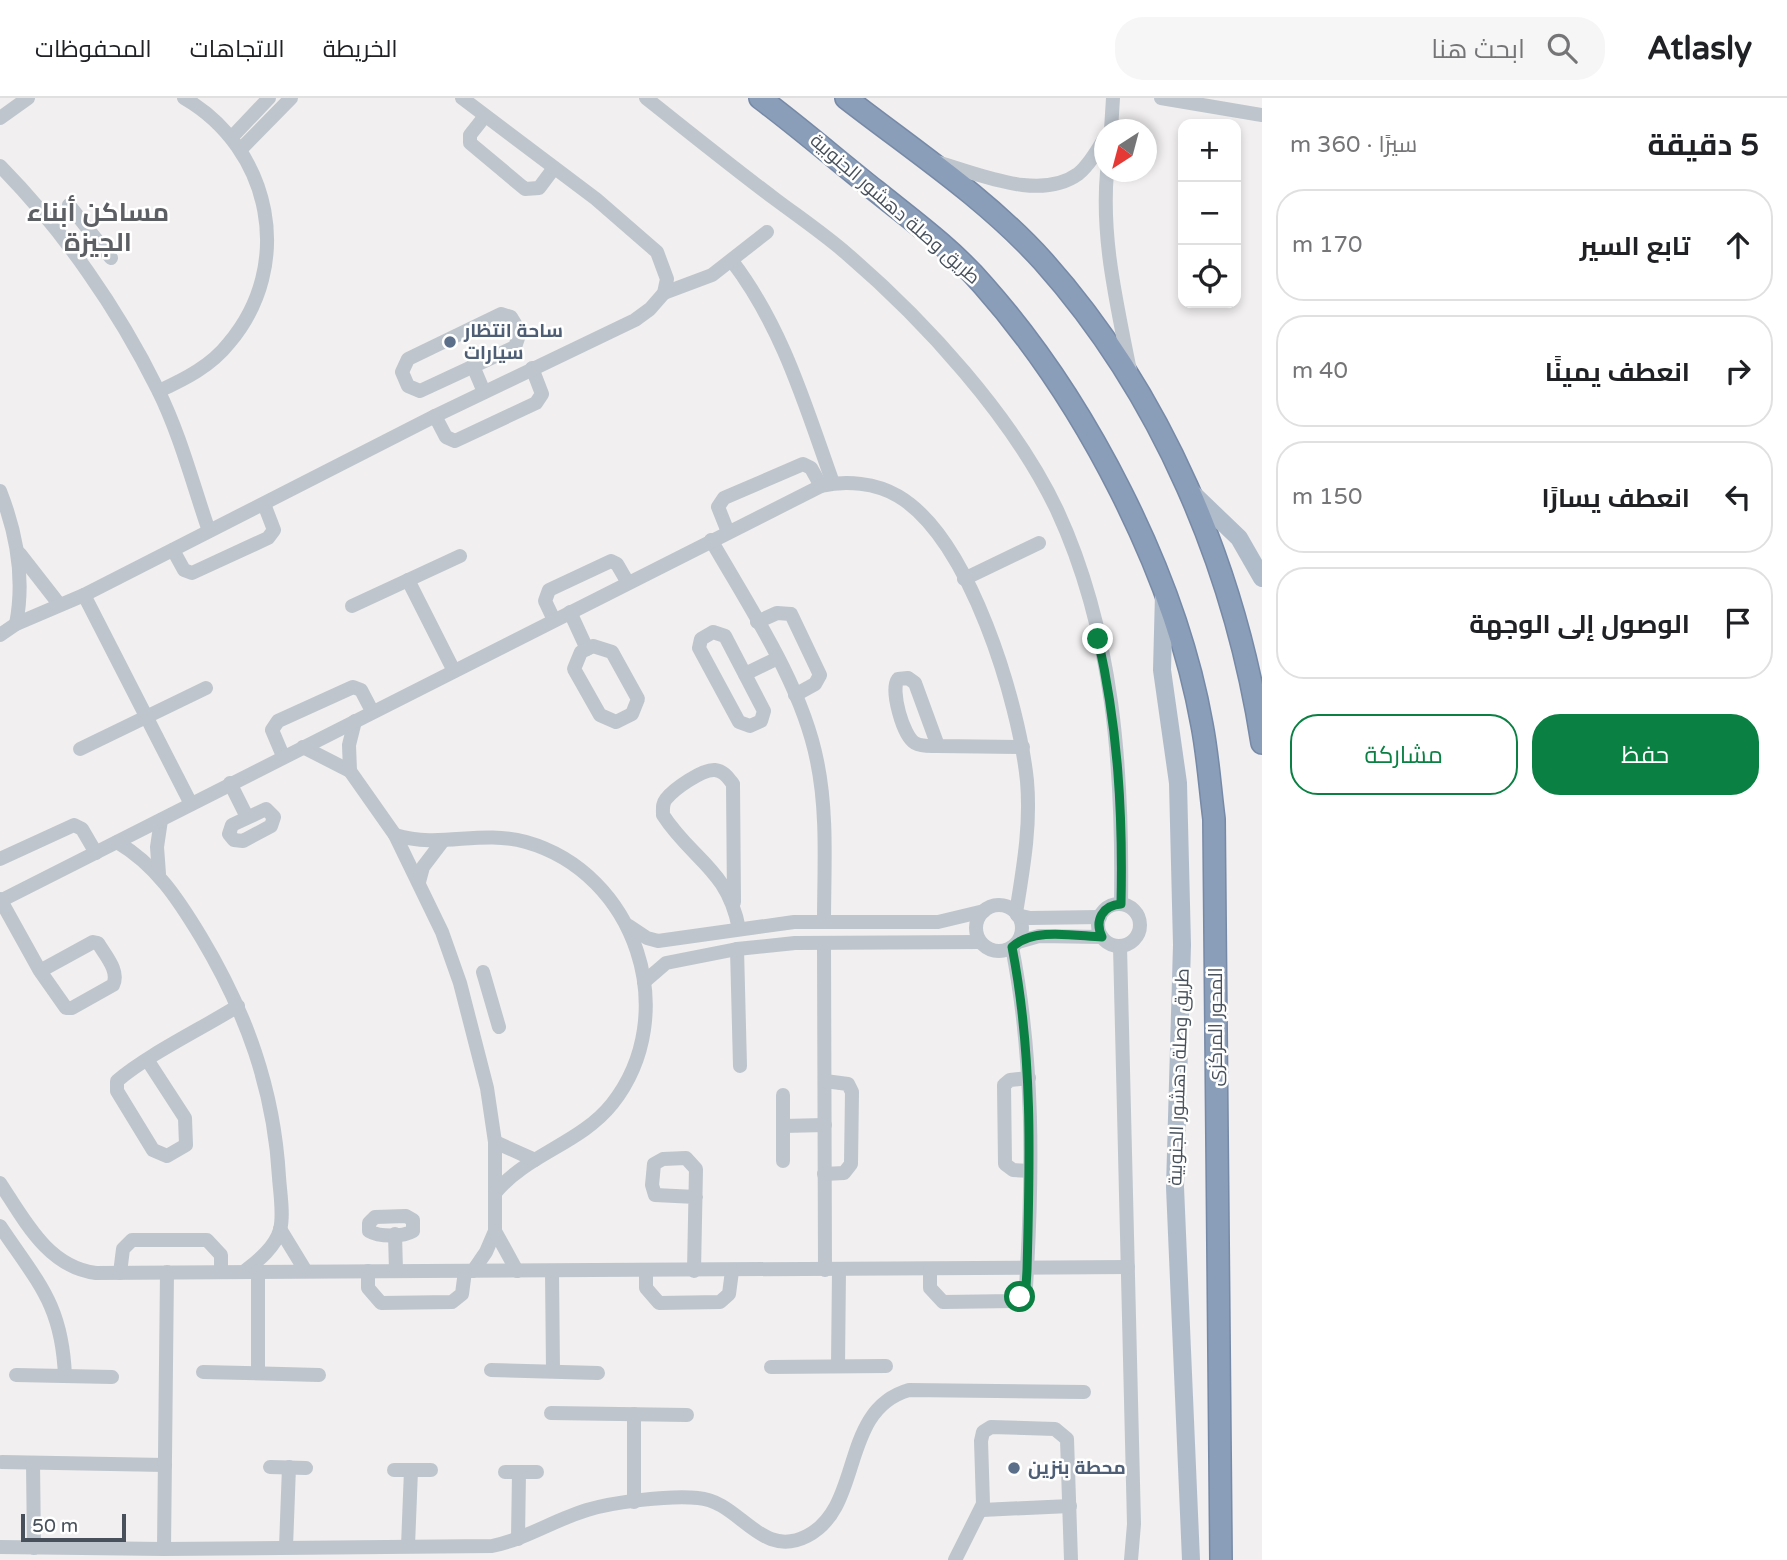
<!DOCTYPE html>
<html lang="ar">
<meta charset="utf-8">
<style>
:root{--surface:#fff;--page:#f6f6f6;--text:#202124;--muted:#757577;--line:#e0e0e0;--accent:#0b8043}
body{margin:0;font-family:"Varela Round",Cairo,sans-serif;background:var(--page);color:var(--text);direction:rtl}
.controls{position:absolute;right:21px;top:21px;display:grid;overflow:hidden;border-radius:14px;box-shadow:0 4px 10px #0003}
.controls button{width:63px;height:63px;display:grid;place-items:center;padding:0;border:0;border-bottom:2px solid var(--line);background:var(--surface);color:var(--text);font:35px sans-serif}
.compass{position:absolute;left:1094px;top:21px;width:63px;height:63px;border-radius:50%;background:var(--surface);box-shadow:0 4px 10px #0003;rotate:216deg}
.scale{position:absolute;left:21px;bottom:18px;width:105px;box-sizing:border-box;padding-left:7px;border:4px solid #48515b;border-top:0;font-size:19px;line-height:24px;white-space:nowrap;color:#48515b;-webkit-text-stroke:5px #fff;paint-order:stroke}
.stop{position:absolute;width:21px;height:21px;margin:-16px;border:5px solid #0b8043;border-radius:50%;background:#fff}
.stop.end{background:#0b8043;border-color:#fff;box-shadow:0 2px 7px #0008}
.list{margin:0;padding:0;list-style:none}
h2{display:flex;justify-content:space-between;align-items:center;height:91px;margin:0;padding:0 28px;font-size:30px}
h2 small{font-size:23px;font-weight:400;color:var(--muted)}
.list li{display:grid;grid-template-columns:46px 1fr auto;gap:21px;align-items:center;box-sizing:border-box;height:112px;margin:0 14px 14px;padding:0 14px;border:2px solid var(--line);border-radius:28px}
.list b{display:block;font-size:26px;white-space:nowrap}
.list em{font-size:23px;font-style:normal;color:var(--muted)}
.actions{display:flex;gap:14px;padding:21px 28px}
.actions a{flex:1;padding:16px 0;border:2px solid var(--accent);border-radius:28px;text-align:center;font-size:24px;color:var(--accent)}
.actions .main{background:var(--accent);color:#fff}
.icon{flex:none;width:38px;height:38px;fill:none;stroke:currentColor;stroke-width:2;stroke-linecap:round;stroke-linejoin:round}
.map{position:relative;flex:none;width:1262px;height:1462px;overflow:hidden;direction:ltr}
header{display:flex;align-items:center;gap:42px;box-sizing:border-box;height:98px;padding:0 35px;background:var(--surface);border-bottom:2px solid var(--line)}
header strong{font-size:33px}
nav{display:flex;gap:38px;margin-inline-start:auto;font-size:24px}
.search{width:490px;height:63px;background:var(--page);display:flex;align-items:center;gap:18px;box-sizing:border-box;padding:0 24px;border-radius:28px;color:var(--muted);font-size:26px}
main{display:flex}
aside{flex:1;background:var(--surface)}
.map>svg:first-child{display:block}
</style>
<header>
<strong>Atlasly</strong>
<div class="search"><svg class="icon" aria-label="search" viewBox="0 0 24 24"><circle cx="10" cy="10" r="6"/><path d="M15 15l6 6"/></svg>ابحث هنا</div>
<nav><a>الخريطة</a><a>الاتجاهات</a><a>المحفوظات</a></nav>
</header>
<main>
<aside>
<h2>5 دقيقة<small>سيرًا · 360 m</small></h2>
<ul class="list">
<li><svg class="icon" aria-label="ahead" viewBox="0 0 24 24"><path d="M12 20V5M6 11l6-6 6 6"/></svg><div><b>تابع السير</b></div><em>170 m</em></li>
<li><svg class="icon" aria-label="right" viewBox="0 0 24 24"><path d="M7 20v-9h11M14 6l5 5-5 5"/></svg><div><b>انعطف يمينًا</b></div><em>40 m</em></li>
<li><svg class="icon" aria-label="left" viewBox="0 0 24 24"><path d="M17 20v-9H6M10 6l-5 5 5 5"/></svg><div><b>انعطف يسارًا</b></div><em>150 m</em></li>
<li><svg class="icon" aria-label="arrive" viewBox="0 0 24 24"><path d="M6 21V4h12l-3 4 3 4H6"/></svg><div><b>الوصول إلى الوجهة</b></div></li>
</ul>
<div class="actions"><a class="main">حفظ</a><a>مشاركة</a></div>
</aside>
<div class="map">
<svg width="1262" height="1462" viewBox="0 0 1262 1462">
<rect width="100%" height="100%" fill="#f1efef"/>
<g fill="none" stroke-linecap="round" stroke-linejoin="round">
<g stroke="#7689a6" stroke-width="24">
<g id="highway">
<path d="M760,0C800,30 837,62 876,93C912,122 952,151 983,187C1085,302 1175,475 1202,627C1208,658 1210,690 1214,721L1221,1462"/>
<path d="M846,0C913,52 986,100 1043,163C1162,296 1235,470 1262,645"/>
</g>
</g>
<g stroke="#bec5cd" stroke-width="14">
<path d="M646,0C689,34 731,68 775,101C799,119 824,136 847,156C924,222 1013,319 1057,412C1114,535 1123,673 1121,806"/>
<polyline points="1161,0 1262,17"/>
<polyline points="485,18 470,37 470,45 525,91 539,90 554,70"/>
<polyline points="0,20 28,0"/>
<polyline points="1111,32 1113,0"/>
<polyline points="232,39 269,0"/>
<polyline points="241,51 291,0"/>
<path d="M936,64C978,75 1039,104 1078,76C1089,67 1097,53 1104,41"/>
<path d="M0,68C63,132 118,211 158,292C180,336 193,387 209,433"/>
<path d="M1107,74C1101,141 1117,206 1130,273"/>
<polyline points="69,107 111,160"/>
<path d="M732,163C783,230 805,307 833,385"/>
<polyline points="664,195 712,177 767,134"/>
<polygon points="501,216 511,219 520,234 515,249 420,293 408,288 402,274 408,261"/>
<polyline points="473,268 484,294"/>
<path d="M159,293C185,281 211,268 229,245C295,167 272,51 184,0"/>
<polyline points="435,318 446,339 455,343 536,305 542,296 532,270"/>
<path d="M0,393C17,436 25,480 16,526"/>
<polyline points="728,434 718,409 724,400 803,366 811,370 821,388"/>
<path d="M711,442C750,510 802,587 817,663C828,716 824,771 824,824"/>
<polyline points="173,452 184,472 192,475 268,440 274,432 264,406"/>
<polyline points="20,456 59,506"/>
<polyline points="964,481 1039,445"/>
<polyline points="408,482 454,573"/>
<polyline points="84,497 191,706"/>
<polyline points="352,508 460,458"/>
<polyline points="570,514 587,551"/>
<polyline points="554,522 545,503 549,492 611,463 617,466 628,485"/>
<polyline points="757,524 777,515 791,516 820,577 815,586 795,597"/>
<polygon points="713,534 725,538 764,613 761,623 750,628 739,624 699,550 701,541"/>
<polyline points="0,537 16,526 84,497 435,318 635,222 650,211 664,195 667,181 657,154 596,101 462,0"/>
<polygon points="593,548 612,554 638,601 632,616 616,624 600,617 574,571 581,554"/>
<polyline points="745,576 776,561"/>
<path d="M938,648C931,648 922,649 915,645C903,638 890,592 898,581L908,580L915,585L938,648L1023,649"/>
<polyline points="303,649 350,673 395,737 442,834 460,885 487,990 495,1044 495,1133 486,1154 473,1173"/>
<polyline points="80,651 206,590"/>
<polyline points="283,658 272,632 278,623 353,589 361,592 372,613"/>
<polyline points="350,673 349,647 355,623"/>
<polyline points="230,685 247,719"/>
<polygon points="266,711 274,719 271,728 243,743 234,742 229,736 232,727"/>
<path d="M395,737C442,751 479,731 526,744C636,775 683,916 612,1006C580,1046 527,1056 495,1095"/>
<path d="M117,744C156,767 178,801 201,839C246,914 274,991 279,1079C280,1095 284,1117 280,1132C275,1149 259,1162 246,1172"/>
<polyline points="0,761 74,727 82,731 96,755"/>
<polyline points="159,776 157,749 161,722"/>
<polyline points="419,784 423,769 442,744"/>
<path d="M0,801L40,873L66,910H72L113,887C120,873 105,857 98,845L93,844L40,873"/>
<path d="M0,803L821,388C846,382 876,385 898,398C970,440 1019,605 1027,683C1031,728 1023,771 1016,815"/>
<path d="M734,804L733,686C728,680 724,673 715,672C702,671 674,691 666,701C662,706 663,711 663,717C692,762 728,771 739,831"/>
<circle cx="1119" cy="827" r="21"/>
<circle cx="999" cy="830" r="23"/>
<polyline points="1017,817 1030,820 1100,819"/>
<polyline points="629,828 647,840 658,843 794,824 938,824 984,813"/>
<polyline points="1018,844 1039,838 1102,839"/>
<polyline points="824,846 825,1172"/>
<polyline points="1120,848 1134,1426 1131,1462"/>
<polyline points="737,851 740,968"/>
<polyline points="483,874 499,929"/>
<polyline points="644,884 666,865 737,851 795,845 980,844"/>
<path d="M148,963L185,1020L186,1047L167,1058L153,1052L117,993V983C147,957 203,930 238,908"/>
<polyline points="1029,980 1010,982 1004,987 1005,1066 1013,1072 1030,1073"/>
<polyline points="783,1028 825,1027"/>
<polyline points="495,1044 535,1062"/>
<polyline points="783,1063 783,997"/>
<polyline points="824,1076 844,1075 851,1066 852,994 848,986 825,983"/>
<path d="M0,1085C25,1123 48,1169 96,1175L1128,1169"/>
<path d="M406,1118L413,1122V1133C403,1139 379,1139 369,1133V1125L375,1119Z"/>
<path d="M0,1128C38,1185 62,1206 65,1278"/>
<polyline points="280,1131 305,1172"/>
<polyline points="495,1133 517,1173"/>
<polyline points="395,1136 396,1173"/>
<path d="M930,1172V1190L943,1204L1014,1203L1026,1189C1033,1075 1034,961 1012,849"/>
<polyline points="368,1173 368,1190 381,1205 452,1204 462,1196 465,1173"/>
<polyline points="552,1173 553,1273"/>
<polyline points="646,1173 646,1190 659,1205 720,1204 729,1196 732,1173"/>
<polyline points="694,1173 696,1071 686,1060 663,1061 654,1066 652,1087 655,1097 696,1099"/>
<polyline points="120,1175 123,1151 132,1142 207,1142 221,1157 221,1173"/>
<polyline points="838,1268 839,1172"/>
<polyline points="771,1269 886,1268"/>
<polyline points="491,1272 598,1275"/>
<polyline points="203,1274 319,1277"/>
<polyline points="258,1275 258,1173"/>
<polyline points="16,1277 112,1279"/>
<polyline points="551,1315 687,1317"/>
<polyline points="2,1364 165,1367"/>
<polyline points="33,1365 34,1450"/>
<polyline points="270,1369 306,1370"/>
<polyline points="394,1372 431,1372"/>
<polyline points="505,1374 537,1374"/>
<polyline points="634,1404 634,1316"/>
<polyline points="982,1412 1070,1408"/>
<polyline points="518,1441 519,1374"/>
<polyline points="408,1448 411,1372"/>
<path d="M0,1449L164,1451L492,1448C526,1441 554,1422 587,1412C613,1404 670,1397 698,1400C740,1403 760,1462 807,1438C864,1409 839,1312 909,1292L1084,1294"/>
<polyline points="286,1449 289,1369"/>
<polyline points="164,1451 167,1174"/>
<polyline points="955,1462 983,1406 981,1343 983,1334 991,1329 1055,1331 1067,1341 1071,1462"/>
</g>
<g stroke="#b1bccb" stroke-width="18">
<polyline points="1190,393 1239,440 1262,480"/>
<polyline points="1164,496 1162,572 1178,685 1182,847 1175,1089 1191,1462"/>
</g>
<use href="#highway" stroke="#8a9eba" stroke-width="21"/>
</g>
<g fill="none" stroke-linecap="round" stroke-linejoin="round">
<path stroke="#0b8043" stroke-width="9" d="M1020,1199L1026,1189L1027,1172C1030,1063 1033,956 1012,849C1033,829 1076,838 1102,839C1094,822 1103,807 1121,806C1123,715 1118,630 1098,541"/>
</g>
<g fill="#5c6f8a" stroke="#fff" stroke-width="2.5">
<circle cx="450" cy="244" r="7"/>
<circle cx="1014" cy="1370" r="7"/>
</g>
<g text-anchor="middle" dominant-baseline="central" stroke-width="5" stroke-linejoin="round" paint-order="stroke">
<g font-size="19" fill="#48515b" stroke="#fff">
<text transform="translate(895 111) rotate(41)">طريق وصلة دهشور الجنوبية</text>
<text transform="translate(1216 929) rotate(-90)">المحور المركزى</text>
<text transform="translate(1179 979) rotate(-88)">طريق وصلة دهشور الجنوبية</text>
</g>
<g font-size="19" font-weight="bold" fill="#4e5e75" stroke="#fff" text-anchor="start">
<text x="464" y="233">ساحة انتظار<tspan x="464" dy="22">سيارات</tspan></text>
<text x="1028" y="1370">محطة بنزين</text>
</g>
<g font-size="26" font-weight="bold" fill="#5c5f63" stroke="#fff">
<text x="98" y="114">مساكن أبناء<tspan x="98" dy="30">الجيزة</tspan></text>
</g>
</g>
</svg>
<div class="controls">
<button>+</button>
<button>−</button>
<button><svg class="icon" aria-label="locate" viewBox="0 0 24 24"><circle cx="12" cy="12" r="6"/><path d="M12 2v4M12 18v4M2 12h4M18 12h4"/></svg></button>
</div>
<svg class="compass" viewBox="-18 -18 36 36"><path d="M0-13l5 13h-10z" fill="#e53935"/><path d="M0 13l5-13h-10z" fill="#757577"/></svg>
<div class="scale">50 m</div>
<div class="stop" style="left:1020px;top:1199px"></div>
<div class="stop end" style="left:1098px;top:541px"></div>
</div>
</main>
